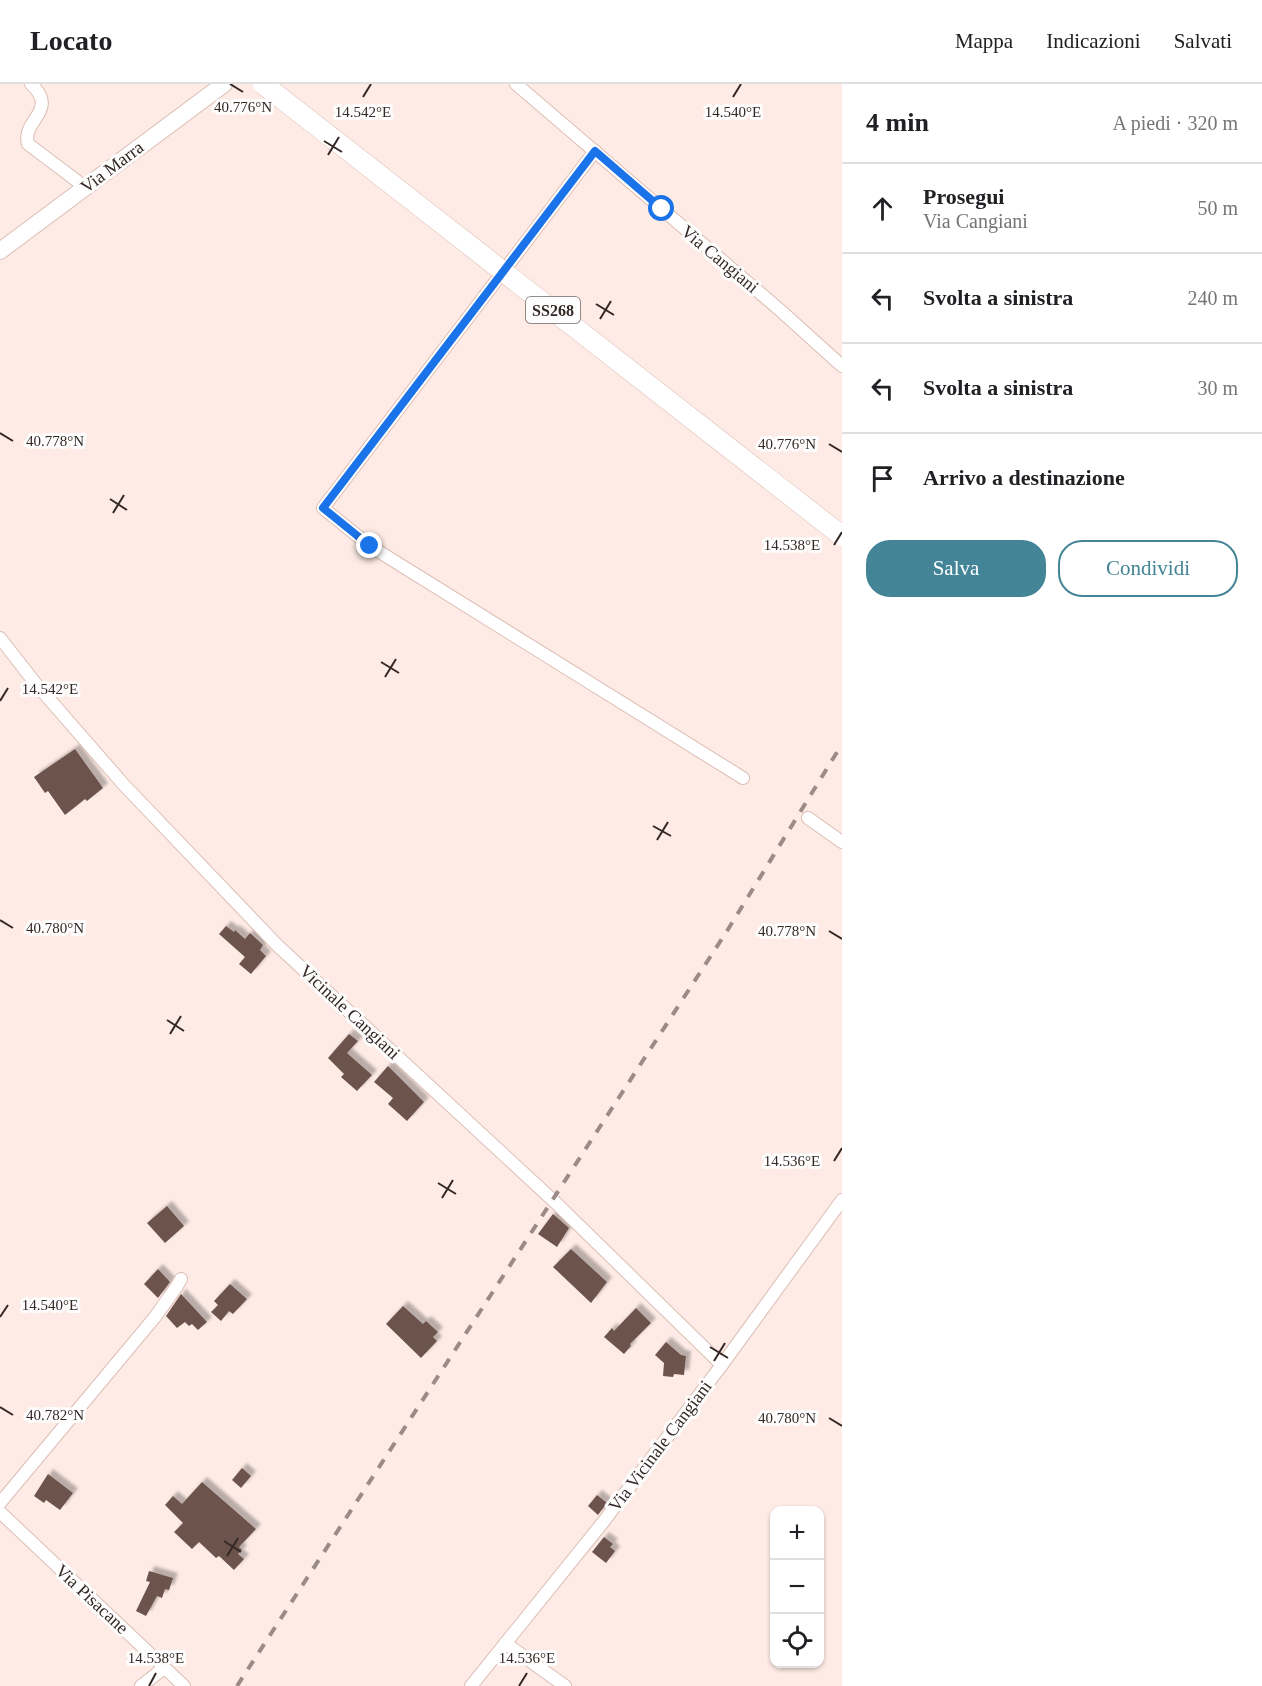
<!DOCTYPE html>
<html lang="it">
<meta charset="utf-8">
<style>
:root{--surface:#fff;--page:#f6f6f6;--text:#202124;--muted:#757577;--line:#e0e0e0;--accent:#438496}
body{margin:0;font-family:Georgia,serif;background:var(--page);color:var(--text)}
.controls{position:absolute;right:18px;bottom:18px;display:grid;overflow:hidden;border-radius:12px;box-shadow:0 2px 4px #0004}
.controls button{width:54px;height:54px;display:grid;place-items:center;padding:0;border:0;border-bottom:2px solid var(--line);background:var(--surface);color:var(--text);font:30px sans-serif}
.stop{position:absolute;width:18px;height:18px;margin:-14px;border:4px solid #1a73e8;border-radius:50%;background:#fff}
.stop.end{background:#1a73e8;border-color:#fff;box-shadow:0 2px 6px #0008}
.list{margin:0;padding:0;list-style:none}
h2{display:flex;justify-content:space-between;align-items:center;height:78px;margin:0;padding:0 24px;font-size:26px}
h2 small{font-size:20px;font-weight:400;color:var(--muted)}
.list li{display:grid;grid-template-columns:39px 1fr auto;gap:18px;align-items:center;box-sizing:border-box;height:90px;padding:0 24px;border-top:2px solid var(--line)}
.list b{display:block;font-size:22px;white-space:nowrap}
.list p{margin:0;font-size:20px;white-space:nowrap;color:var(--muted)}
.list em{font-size:20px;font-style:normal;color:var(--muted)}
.actions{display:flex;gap:12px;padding:18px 24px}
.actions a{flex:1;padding:14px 0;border:2px solid var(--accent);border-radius:24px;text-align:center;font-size:21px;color:var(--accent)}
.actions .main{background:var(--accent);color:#fff}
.icon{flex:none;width:33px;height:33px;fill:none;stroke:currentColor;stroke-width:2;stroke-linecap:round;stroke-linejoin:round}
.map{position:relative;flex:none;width:842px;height:1602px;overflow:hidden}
header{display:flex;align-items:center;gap:36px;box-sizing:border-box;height:84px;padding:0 30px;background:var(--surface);border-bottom:2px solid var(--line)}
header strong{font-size:28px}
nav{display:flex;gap:33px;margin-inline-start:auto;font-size:21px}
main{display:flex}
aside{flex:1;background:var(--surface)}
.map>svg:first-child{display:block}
</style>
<header>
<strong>Locato</strong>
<nav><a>Mappa</a><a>Indicazioni</a><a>Salvati</a></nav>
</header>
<main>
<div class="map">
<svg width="842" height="1602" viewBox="0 0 842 1602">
<defs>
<filter id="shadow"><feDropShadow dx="5" dy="-5" stdDeviation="1.5" flood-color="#0004"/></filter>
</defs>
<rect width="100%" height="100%" fill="#feebe5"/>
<g fill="#6c534c" filter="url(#shadow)">
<polygon points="75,665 103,704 87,717 85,715 65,731 48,707 45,709 34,693"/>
<polygon points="226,842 234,848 235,846 245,855 250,849 263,861 260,866 266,872 251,890 239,880 245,873 219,850"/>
<polygon points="349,950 358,957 347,969 372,991 357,1007 341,993 344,990 328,974"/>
<polygon points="388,982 424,1018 407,1037 388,1020 393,1014 374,998"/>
<polygon points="167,1122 184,1142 165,1159 147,1139"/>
<polygon points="553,1130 569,1144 557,1163 538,1150"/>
<polygon points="571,1165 607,1198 591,1219 553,1183"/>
<polygon points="158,1185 170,1198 158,1214 144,1200"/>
<polygon points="230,1200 247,1215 233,1230 229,1227 221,1237 211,1228 218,1221 214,1217"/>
<polygon points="181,1210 207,1238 198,1246 192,1240 189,1242 185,1238 177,1244 166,1232"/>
<polygon points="403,1222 423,1240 426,1237 438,1248 433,1253 437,1257 421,1274 386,1240"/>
<polygon points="636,1224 651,1239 630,1260 631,1262 624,1270 604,1253 612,1244 614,1247"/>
<polygon points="666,1258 681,1271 686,1272 684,1291 674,1290 673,1293 663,1292 664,1279 655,1271"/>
<polygon points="242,1384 251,1392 241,1404 232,1396"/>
<polygon points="48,1390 73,1409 60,1426 46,1416 44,1419 34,1412"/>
<polygon points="202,1398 256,1445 239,1463 242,1466 238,1470 244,1475 234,1486 219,1472 216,1474 199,1458 192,1465 174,1448 183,1439 165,1421 173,1412 182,1420"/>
<polygon points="597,1411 607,1419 598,1431 588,1422"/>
<polygon points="604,1453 613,1460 610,1463 615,1467 606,1479 592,1468"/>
<polygon points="149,1487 173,1494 169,1506 165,1505 162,1514 157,1512 146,1532 136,1527 150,1498 146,1497"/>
</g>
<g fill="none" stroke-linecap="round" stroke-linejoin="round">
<g stroke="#dcbeb5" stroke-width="14">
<g id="minor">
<path d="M31,0C60,27 21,36 28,60L85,103"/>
<polyline points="516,0 781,227 842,282"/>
<polyline points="595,67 323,424 370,462 743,694"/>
<polyline points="0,554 36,600 124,701 278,862 557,1120 722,1281"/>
<polyline points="808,734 842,758"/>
<polyline points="0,1419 155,1233 177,1202 181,1195"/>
<polyline points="0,1428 184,1602"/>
<polyline points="505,1559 565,1602"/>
<polyline points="141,1602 164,1584"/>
<polyline points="471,1602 604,1437 724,1278 842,1116"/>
</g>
</g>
<g stroke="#dcbeb5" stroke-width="18">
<polyline id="secondary" points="0,167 224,0"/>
</g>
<use href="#minor" stroke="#fff" stroke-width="12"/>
<use href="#secondary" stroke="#fff" stroke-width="16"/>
<polyline stroke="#9b8b87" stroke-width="4" stroke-dasharray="10 10" stroke-linecap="butt" points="237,1602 727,847 842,660"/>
<g stroke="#dcbeb5" stroke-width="21" stroke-linecap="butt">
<polyline id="trunk-bridge" points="263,0 842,452"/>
</g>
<use href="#trunk-bridge" stroke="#fff" stroke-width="20"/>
</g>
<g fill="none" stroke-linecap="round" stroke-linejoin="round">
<polyline stroke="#1a73e8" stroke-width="8" points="370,462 323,424 595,67 662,125"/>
</g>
<path fill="none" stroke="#332825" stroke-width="2" d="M230,0L243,8M363,13L371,0M733,13L741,0M324,57L342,68M328,71L339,53M596,220L614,231M600,235L611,217M0,349L13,357M829,360L842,368M110,415L127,426M113,429L124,411M834,461L842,448M381,578L399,589M385,593L396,575M0,617L8,604M653,742L671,752M657,756L668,738M0,836L13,844M829,847L842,855M167,936L184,947M170,950L181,932M834,1077L842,1064M438,1099L456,1110M442,1114L453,1096M0,1233L8,1221M710,1263L728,1274M714,1277L725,1259M0,1323L13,1331M829,1334L842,1342M224,1457L241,1468M227,1472L238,1454M149,1602L156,1589M519,1602L527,1589"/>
<g text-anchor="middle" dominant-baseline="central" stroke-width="6" stroke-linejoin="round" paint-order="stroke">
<rect fill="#fdfdfd" stroke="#706866" stroke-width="1.5" x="526" y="213" width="54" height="26" rx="4.5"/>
<g font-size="16" font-weight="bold" fill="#332825">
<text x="553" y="226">SS268</text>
</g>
<g font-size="18" fill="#332825" stroke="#fdfdfd">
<text transform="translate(112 83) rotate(-37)">Via Marra</text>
<text transform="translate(720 175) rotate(40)">Via Cangiani</text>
<text transform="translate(350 928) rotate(43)">Vicinale Cangiani</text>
<text transform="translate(660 1362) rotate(-53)">Via Vicinale Cangiani</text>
<text transform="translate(92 1515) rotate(43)">Via Pisacane</text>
</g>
</g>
<g font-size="15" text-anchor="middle" fill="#332825" stroke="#fdfdfd" stroke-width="6" stroke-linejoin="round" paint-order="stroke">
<text x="243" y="28">40.776°N</text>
<text x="363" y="33">14.542°E</text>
<text x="733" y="33">14.540°E</text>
<text x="55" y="362">40.778°N</text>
<text x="787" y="365">40.776°N</text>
<text x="792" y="466">14.538°E</text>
<text x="50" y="610">14.542°E</text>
<text x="55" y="849">40.780°N</text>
<text x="787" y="852">40.778°N</text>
<text x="792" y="1082">14.536°E</text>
<text x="50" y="1226">14.540°E</text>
<text x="55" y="1336">40.782°N</text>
<text x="787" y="1339">40.780°N</text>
<text x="156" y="1579">14.538°E</text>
<text x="527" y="1579">14.536°E</text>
</g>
</svg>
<div class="controls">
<button>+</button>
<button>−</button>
<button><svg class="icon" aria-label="locate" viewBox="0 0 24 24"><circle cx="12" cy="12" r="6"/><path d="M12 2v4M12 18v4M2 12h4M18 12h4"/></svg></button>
</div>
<div class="stop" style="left:662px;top:125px"></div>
<div class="stop end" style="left:370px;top:462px"></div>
</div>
<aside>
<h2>4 min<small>A piedi · 320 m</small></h2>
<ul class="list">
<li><svg class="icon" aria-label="ahead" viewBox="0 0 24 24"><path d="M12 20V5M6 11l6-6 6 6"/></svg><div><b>Prosegui</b><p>Via Cangiani</p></div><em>50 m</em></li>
<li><svg class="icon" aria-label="left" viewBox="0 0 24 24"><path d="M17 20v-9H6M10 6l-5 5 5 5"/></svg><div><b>Svolta a sinistra</b></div><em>240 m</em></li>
<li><svg class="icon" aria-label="left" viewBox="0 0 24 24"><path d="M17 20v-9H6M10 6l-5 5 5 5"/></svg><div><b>Svolta a sinistra</b></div><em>30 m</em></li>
<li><svg class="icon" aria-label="arrive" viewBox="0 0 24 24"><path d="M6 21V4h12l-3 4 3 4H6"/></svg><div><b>Arrivo a destinazione</b></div></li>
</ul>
<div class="actions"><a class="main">Salva</a><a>Condividi</a></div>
</aside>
</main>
